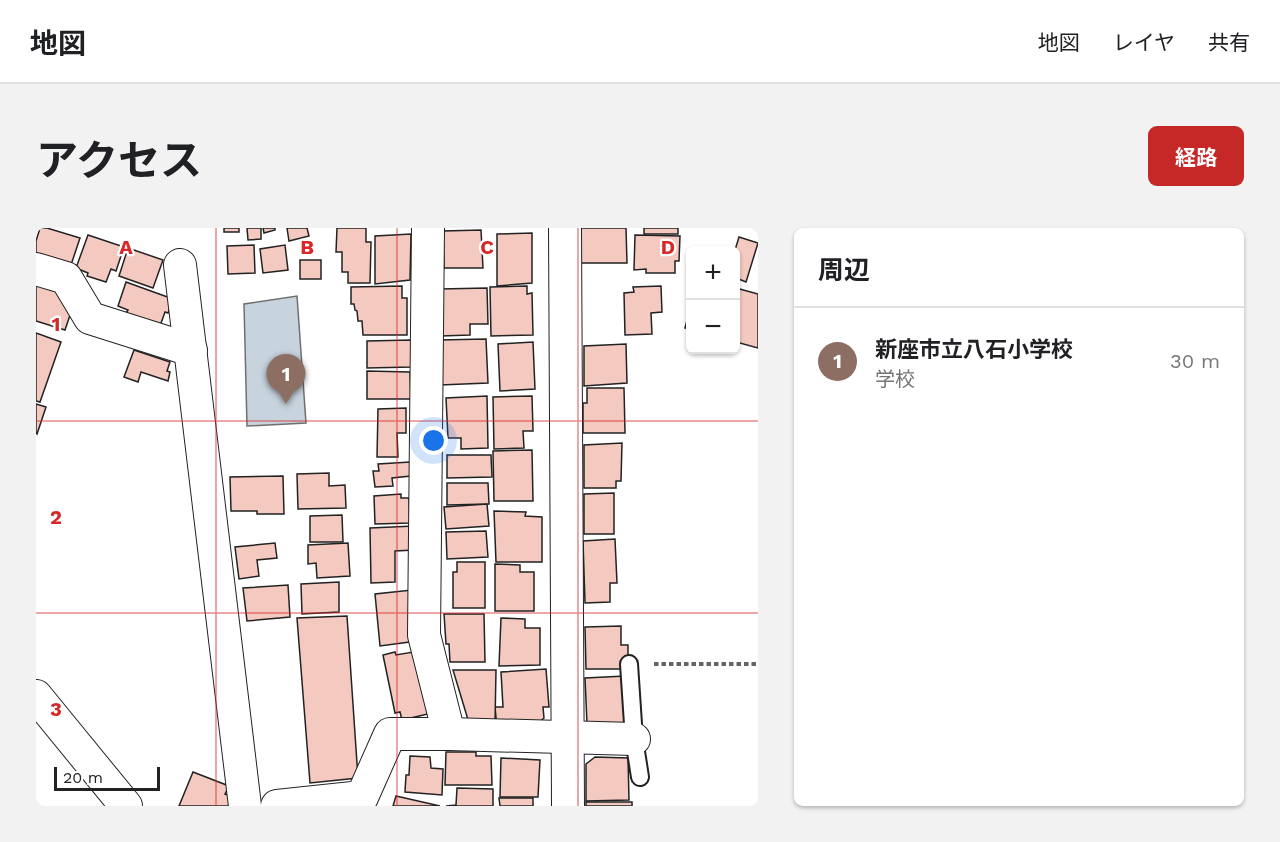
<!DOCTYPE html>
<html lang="ja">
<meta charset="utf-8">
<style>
:root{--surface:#fff;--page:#f2f2f2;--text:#202124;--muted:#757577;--line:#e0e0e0;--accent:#c62828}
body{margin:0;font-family:"Work Sans","Noto Sans JP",sans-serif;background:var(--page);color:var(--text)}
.controls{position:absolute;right:18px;top:18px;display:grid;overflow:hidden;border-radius:9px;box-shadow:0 2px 4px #0004}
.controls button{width:54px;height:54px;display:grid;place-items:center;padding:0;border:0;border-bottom:2px solid var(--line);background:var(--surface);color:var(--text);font:30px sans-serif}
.scale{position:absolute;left:18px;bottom:15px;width:106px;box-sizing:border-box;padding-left:6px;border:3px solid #222;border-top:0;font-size:16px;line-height:21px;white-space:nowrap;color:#222;-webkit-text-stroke:4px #fff;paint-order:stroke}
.you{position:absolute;left:398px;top:213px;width:21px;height:21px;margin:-15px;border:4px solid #fff;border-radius:50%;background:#1a73e8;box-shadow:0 0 0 9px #1a73e833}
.badge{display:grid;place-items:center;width:39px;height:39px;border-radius:50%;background:var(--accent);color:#fff;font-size:20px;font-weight:700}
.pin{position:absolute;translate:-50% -50px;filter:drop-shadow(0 2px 3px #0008)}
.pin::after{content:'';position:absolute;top:32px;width:21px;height:18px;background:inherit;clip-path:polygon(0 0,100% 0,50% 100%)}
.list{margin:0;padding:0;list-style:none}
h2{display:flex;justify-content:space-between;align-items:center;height:78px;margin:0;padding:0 24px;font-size:26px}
h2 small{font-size:20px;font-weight:400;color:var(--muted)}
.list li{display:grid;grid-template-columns:39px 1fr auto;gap:18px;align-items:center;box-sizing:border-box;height:108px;padding:0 24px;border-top:2px solid var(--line)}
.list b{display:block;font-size:22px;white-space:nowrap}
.list p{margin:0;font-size:20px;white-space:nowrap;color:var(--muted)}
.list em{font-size:20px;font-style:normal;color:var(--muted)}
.map{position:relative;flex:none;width:722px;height:578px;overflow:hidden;border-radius:9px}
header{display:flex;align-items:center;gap:36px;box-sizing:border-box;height:84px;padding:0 30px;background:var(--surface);border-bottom:2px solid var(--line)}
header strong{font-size:28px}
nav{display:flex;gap:33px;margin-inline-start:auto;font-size:21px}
.intro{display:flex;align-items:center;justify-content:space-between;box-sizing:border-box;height:144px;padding:0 36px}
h1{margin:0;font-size:42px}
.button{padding:15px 27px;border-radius:9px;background:var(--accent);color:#fff;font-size:21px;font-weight:700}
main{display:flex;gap:36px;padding:0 36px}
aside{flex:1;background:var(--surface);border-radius:9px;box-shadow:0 2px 4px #0004}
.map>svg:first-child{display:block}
</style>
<header>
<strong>地図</strong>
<nav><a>地図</a><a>レイヤ</a><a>共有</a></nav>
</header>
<div class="intro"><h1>アクセス</h1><a class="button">経路</a></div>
<main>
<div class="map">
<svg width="722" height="578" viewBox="0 0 722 578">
<rect width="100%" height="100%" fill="#fff"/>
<polygon fill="#c7d3dd" stroke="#6f6f6f" stroke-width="1.5" points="261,68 270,195 211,198 208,76"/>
<g fill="#f3c9c0" stroke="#222" stroke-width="1.5">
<polygon points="4,0 11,0 44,10 35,37 0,26 0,13"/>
<rect x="188" y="0" width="15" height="4"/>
<polygon points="211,0 225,0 225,11 212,12"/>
<polygon points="227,0 239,0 239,2 228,5"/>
<polygon points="251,0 271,0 273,8 253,13"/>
<polygon points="301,0 330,0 330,14 335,14 334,55 312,55 312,44 306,44 306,24 300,24"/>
<polygon points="545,0 590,0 591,35 545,35"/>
<rect x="608" y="0" width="34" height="6"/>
<polygon points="445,2 447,40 408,40 407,3"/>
<polygon points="496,5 496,55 461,58 461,6"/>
<polygon points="375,6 374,52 339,56 339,8"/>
<polygon points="52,7 88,19 80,43 75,41 70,54 51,48 52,45 40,40"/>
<polygon points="599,7 644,8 643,33 639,33 639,45 610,45 610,41 598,42"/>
<polygon points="703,9 722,15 710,54 700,50 699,22"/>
<polygon points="218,17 219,45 192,46 191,18"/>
<polygon points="249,17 252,42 227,45 224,21"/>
<polygon points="92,20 127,32 117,60 83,48"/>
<rect x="264" y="32" width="21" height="19"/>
<polygon points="90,54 137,71 132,85 129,84 124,98 90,85 92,82 82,78"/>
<polygon points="0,57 25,65 36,81 29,102 0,93"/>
<polygon points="366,58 366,70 371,70 371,107 327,107 326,93 322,93 321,83 319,82 318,76 315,76 315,59"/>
<polygon points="491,58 491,66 496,65 497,107 455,108 454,59"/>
<polygon points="625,58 626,84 615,85 616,106 589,107 588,65 598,64 597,59"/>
<polygon points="451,60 452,96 434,96 434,107 405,108 404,61"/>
<polygon points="700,60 722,66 722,120 700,114"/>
<polygon points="654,81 654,101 649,100"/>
<polygon points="0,105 25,114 4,174 0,173"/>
<polygon points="450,111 452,155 404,157 403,112"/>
<polygon points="375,112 376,139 331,140 331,113"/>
<polygon points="497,114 499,161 464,163 462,116"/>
<polygon points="590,116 591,155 548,158 548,118"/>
<polygon points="98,122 134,134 131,143 134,144 132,153 105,144 102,154 88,149"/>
<polygon points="331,143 374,144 375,171 331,171"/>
<polygon points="551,160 588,160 589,205 547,205 547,175 551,175"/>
<polygon points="451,168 452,220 425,221 425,210 412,210 410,170"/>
<polygon points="496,168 497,203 487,203 488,220 458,221 457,169"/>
<polygon points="0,176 10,179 1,206 0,205"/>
<polygon points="370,180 370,205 361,205 362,229 341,229 342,181"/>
<polygon points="586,215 585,253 580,253 580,260 548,260 548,217"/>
<polygon points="496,222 497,273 458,273 457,223"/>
<polygon points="411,227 455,227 456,249 411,250"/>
<polygon points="374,234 375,248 356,250 357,258 339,259 337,243 343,243 342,236"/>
<polygon points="293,245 293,258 309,257 310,280 262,281 261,246"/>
<polygon points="247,248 248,286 221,286 221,283 195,283 194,249"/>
<polygon points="411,255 452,255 453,276 411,277"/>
<polygon points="578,265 578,306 548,306 548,266"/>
<polygon points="365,266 365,270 373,270 374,295 339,296 338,268"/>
<polygon points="451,276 453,298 410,301 408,279"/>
<polygon points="458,283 490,284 489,288 506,289 506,334 460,334"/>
<polygon points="306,287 307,314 274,314 274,288"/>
<polygon points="378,298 378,322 359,323 359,354 335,355 334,300"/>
<polygon points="450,303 452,329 411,331 410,304"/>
<polygon points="579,311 581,355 574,355 574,374 549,375 547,313"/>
<polygon points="239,315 241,330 221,332 223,348 203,351 199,319"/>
<polygon points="312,315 314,348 281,350 280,335 272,336 272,317"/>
<polygon points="421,334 449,334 449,380 417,380 417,344 421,344"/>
<polygon points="459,336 484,337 484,344 498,344 498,383 459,383"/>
<polygon points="303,354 303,384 266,386 265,356"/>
<polygon points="252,357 254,389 211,393 207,360"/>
<polygon points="376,362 381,413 344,418 339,366"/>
<polygon points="408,386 448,386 449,434 414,434 413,416 410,416"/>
<polygon points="311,388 322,550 274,555 261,390"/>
<polygon points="465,390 489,391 489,400 504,400 504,437 463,438"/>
<polygon points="585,398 585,417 592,417 592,441 550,441 549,399"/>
<polygon points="359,424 360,427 377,424 396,485 366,492 364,484 359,485 347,427"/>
<polygon points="510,441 513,479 507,479 508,490 500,497 461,500 459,479 467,479 465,444"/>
<polygon points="417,442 460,442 459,495 433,495"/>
<polygon points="589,448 592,498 551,496 549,450"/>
<polygon points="410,524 440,524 440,528 455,528 456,557 409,557"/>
<polygon points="374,528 394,529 395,540 407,541 406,567 369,564 370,547 373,547"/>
<polygon points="559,529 592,530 593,572 550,573 550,536"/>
<polygon points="465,530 504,532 502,569 464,569"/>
<polygon points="157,544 193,558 189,566 197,569 193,578 143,578"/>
<polygon points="421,560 457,561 457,578 410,578 420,577"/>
<polygon points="360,568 404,578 357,578"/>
<polygon points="463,570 497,570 497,578 464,578"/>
<rect x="550" y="574" width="46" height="4"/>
</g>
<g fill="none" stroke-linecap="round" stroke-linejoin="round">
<g stroke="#222" stroke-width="20">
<polyline id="service" points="593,436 598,511 604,549"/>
</g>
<g stroke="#222" stroke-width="34">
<g id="minor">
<polyline points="392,0 388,407 413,506"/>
<polyline points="529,0 532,578"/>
<polyline points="144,37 209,578"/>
<polyline points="0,41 30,50 54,90 155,122"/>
<polyline points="0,468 90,578"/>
<polyline points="241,578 326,569 354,506 413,506 598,511"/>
</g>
</g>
<polyline stroke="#646464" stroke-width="4" stroke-dasharray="4.5 3" stroke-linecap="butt" points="618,436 722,436"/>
<use href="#service" stroke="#fff" stroke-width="16"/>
<use href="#minor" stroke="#fff" stroke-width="32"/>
</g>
<path fill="none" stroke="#d62828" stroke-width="1.5" stroke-opacity="0.55" d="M180,0V578M361,0V578M542,0V578M0,193H722M0,385H722"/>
<g font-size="20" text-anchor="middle" font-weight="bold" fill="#d62828" stroke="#fff" stroke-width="4.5" stroke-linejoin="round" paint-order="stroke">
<text x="90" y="26">A</text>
<text x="271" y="26">B</text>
<text x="451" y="26">C</text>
<text x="632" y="26">D</text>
<text x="20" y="103">1</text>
<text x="20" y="296">2</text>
<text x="20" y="488">3</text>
</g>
</svg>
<div class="controls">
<button>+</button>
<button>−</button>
</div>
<div class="scale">20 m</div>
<div class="you"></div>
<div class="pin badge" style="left:250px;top:176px;background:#8d6e63">1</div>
</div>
<aside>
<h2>周辺<small></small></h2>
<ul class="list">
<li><span class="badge" style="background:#8d6e63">1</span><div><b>新座市立八石小学校</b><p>学校</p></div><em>30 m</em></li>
</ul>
</aside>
</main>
